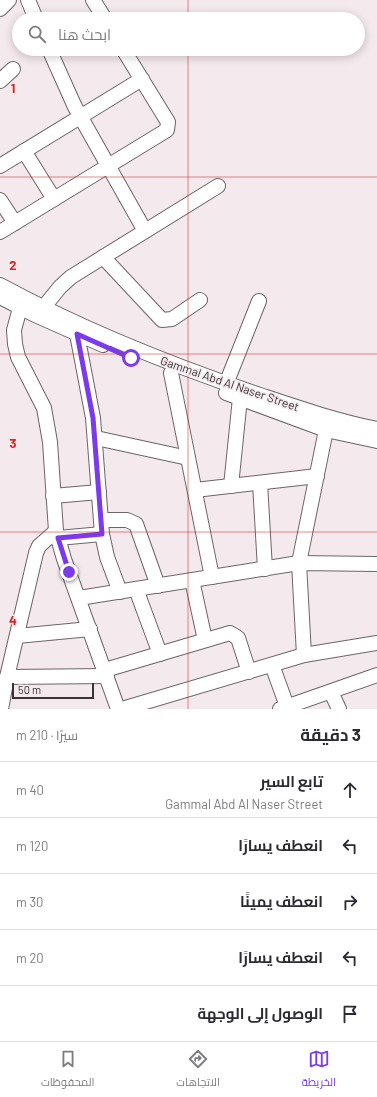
<!DOCTYPE html>
<html lang="ar">
<meta charset="utf-8">
<style>
:root{--surface:#fff;--page:#f7f7f7;--text:#2b2b33;--muted:#7c7c81;--line:#e1e1e2;--accent:#7c3aed}
body{margin:0;font-family:Barlow,Cairo,sans-serif;background:var(--page);color:var(--text);direction:rtl}
.scale{position:absolute;left:12px;bottom:10px;width:82px;box-sizing:border-box;padding-left:4px;border:2px solid #393537;border-top:0;font-size:11px;line-height:14px;white-space:nowrap;color:#393537;-webkit-text-stroke:3px #f4e9ed;paint-order:stroke}
.stop{position:absolute;width:12px;height:12px;margin:-9px;border:3px solid #7c3aed;border-radius:50%;background:#fff}
.stop.end{background:#7c3aed;border-color:#fff;box-shadow:0 1px 4px #0008}
.list{margin:0;padding:0;list-style:none}
h2{display:flex;justify-content:space-between;align-items:center;height:52px;margin:0;padding:0 16px;font-size:17px}
h2 small{font-size:13px;font-weight:400;color:var(--muted)}
.list li{display:grid;grid-template-columns:26px 1fr auto;gap:12px;align-items:center;box-sizing:border-box;height:56px;padding:0 16px;border-top:1px solid var(--line)}
.list b{display:block;font-size:15px;white-space:nowrap}
.list p{margin:0;font-size:13px;white-space:nowrap;color:var(--muted)}
.list em{font-size:13px;font-style:normal;color:var(--muted)}
.icon{flex:none;width:22px;height:22px;fill:none;stroke:currentColor;stroke-width:2;stroke-linecap:round;stroke-linejoin:round}
.map{position:relative;flex:none;width:377px;height:709px;overflow:hidden;direction:ltr}
.search{position:absolute;background:var(--surface);box-shadow:0 2px 10px #0003;left:12px;right:12px;top:12px;height:44px;display:flex;align-items:center;gap:10px;box-sizing:border-box;padding:0 14px;border-radius:22px;color:var(--muted);font-size:15px}
.sheet{height:332px;background:var(--surface)}
nav{display:flex;justify-content:space-around;align-items:center;box-sizing:border-box;height:56px;border-top:1px solid var(--line);background:var(--surface);font-size:11px;color:var(--muted)}
nav a{display:grid;justify-items:center;gap:2px}
nav .on{color:var(--accent)}
.map>svg:first-child{display:block}
</style>
<div class="map">
<svg width="377" height="709" viewBox="0 0 377 709">
<rect width="100%" height="100%" fill="#f4e9ed"/>
<g fill="none" stroke-linecap="round" stroke-linejoin="round">
<g stroke="#6d6468" stroke-width="16">
<g id="minor">
<polyline points="28,0 36,19"/>
<polyline points="93,0 105,19"/>
<polyline points="0,9 9,0"/>
<polyline points="49,49 75,107 145,231"/>
<polyline points="0,81 13,69"/>
<polyline points="24,151 54,199"/>
<polyline points="0,166 142,79"/>
<polyline points="0,200 15,223"/>
<polyline points="0,232 167,130 168,122 123,49"/>
<polyline points="103,257 162,320 172,319 200,300"/>
<path d="M0,285C83,330 171,365 260,395C299,408 337,421 377,429"/>
<polyline points="0,297 33,314 103,345"/>
<polyline points="20,308 14,330 15,344 18,357 44,408 50,442 56,531 64,559 118,709"/>
<polyline points="43,308 60,287 71,277 218,186"/>
<polyline points="77,334 93,418 102,534 107,557 120,592"/>
<polyline points="171,373 212,577"/>
<polyline points="226,384 259,301"/>
<polyline points="226,393 326,430 377,441"/>
<polyline points="96,438 188,458"/>
<polyline points="260,483 265,569"/>
<polyline points="231,486 240,398"/>
<polyline points="195,490 317,476"/>
<polyline points="53,496 99,492"/>
<polyline points="101,520 127,520 136,524 158,586"/>
<polyline points="58,538 102,534"/>
<polyline points="192,580 205,640"/>
<polyline points="136,589 160,654"/>
<polyline points="79,598 299,563 377,564"/>
<polyline points="17,636 90,629"/>
<polyline points="304,655 299,563 326,430"/>
<polyline points="272,665 288,709"/>
<polyline points="105,670 230,633 238,638 249,672"/>
<polyline points="7,677 36,553 39,546 56,531"/>
<polyline points="331,692 339,709"/>
<polyline points="1,709 7,677 107,676"/>
<polyline points="122,709 304,655 377,643"/>
<polyline points="280,709 377,675"/>
</g>
</g>
<use href="#minor" stroke="#fff" stroke-width="14"/>
</g>
<g fill="none" stroke-linecap="round" stroke-linejoin="round">
<polyline stroke="#7c3aed" stroke-width="5" points="69,572 58,538 102,534 93,418 77,334 131,358"/>
</g>
<path fill="none" stroke="#d62828" stroke-width="1" stroke-opacity="0.55" d="M188,0V19M188,49V709M0,177H377M0,354H377M0,532H377"/>
<g text-anchor="middle" dominant-baseline="central" stroke-width="3" stroke-linejoin="round" paint-order="stroke">
<g font-size="12" fill="#393537" stroke="#f4e9ed">
<text transform="translate(230 383) rotate(19)">Gammal Abd Al Naser Street</text>
</g>
</g>
<g font-size="13" text-anchor="middle" font-weight="bold" fill="#d62828" stroke="#f4e9ed" stroke-width="3" stroke-linejoin="round" paint-order="stroke">
<text x="13" y="93">1</text>
<text x="13" y="270">2</text>
<text x="13" y="448">3</text>
<text x="13" y="625">4</text>
</g>
</svg>
<div class="scale">50 m</div>
<div class="stop" style="left:131px;top:358px"></div>
<div class="stop end" style="left:69px;top:572px"></div>
<div class="search"><svg class="icon" aria-label="search" viewBox="0 0 24 24"><circle cx="10" cy="10" r="6"/><path d="M15 15l6 6"/></svg>ابحث هنا</div>
</div>
<section class="sheet">
<h2>3 دقيقة<small>سيرًا · 210 m</small></h2>
<ul class="list">
<li><svg class="icon" aria-label="ahead" viewBox="0 0 24 24"><path d="M12 20V5M6 11l6-6 6 6"/></svg><div><b>تابع السير</b><p>Gammal Abd Al Naser Street</p></div><em>40 m</em></li>
<li><svg class="icon" aria-label="left" viewBox="0 0 24 24"><path d="M17 20v-9H6M10 6l-5 5 5 5"/></svg><div><b>انعطف يسارًا</b></div><em>120 m</em></li>
<li><svg class="icon" aria-label="right" viewBox="0 0 24 24"><path d="M7 20v-9h11M14 6l5 5-5 5"/></svg><div><b>انعطف يمينًا</b></div><em>30 m</em></li>
<li><svg class="icon" aria-label="left" viewBox="0 0 24 24"><path d="M17 20v-9H6M10 6l-5 5 5 5"/></svg><div><b>انعطف يسارًا</b></div><em>20 m</em></li>
<li><svg class="icon" aria-label="arrive" viewBox="0 0 24 24"><path d="M6 21V4h12l-3 4 3 4H6"/></svg><div><b>الوصول إلى الوجهة</b></div></li>
</ul>
</section>
<nav>
<a class="on"><svg class="icon" aria-label="map" viewBox="0 0 24 24"><path d="M3 6l6-2 6 2 6-2v14l-6 2-6-2-6 2zM9 4v14M15 6v14"/></svg>الخريطة</a>
<a><svg class="icon" aria-label="directions" viewBox="0 0 24 24"><path d="M12 3l9 9-9 9-9-9zM9 14v-3h6M13 9l2 2-2 2"/></svg>الاتجاهات</a>
<a><svg class="icon" aria-label="saved" viewBox="0 0 24 24"><path d="M7 4h10v16l-5-4-5 4z"/></svg>المحفوظات</a>
</nav>
